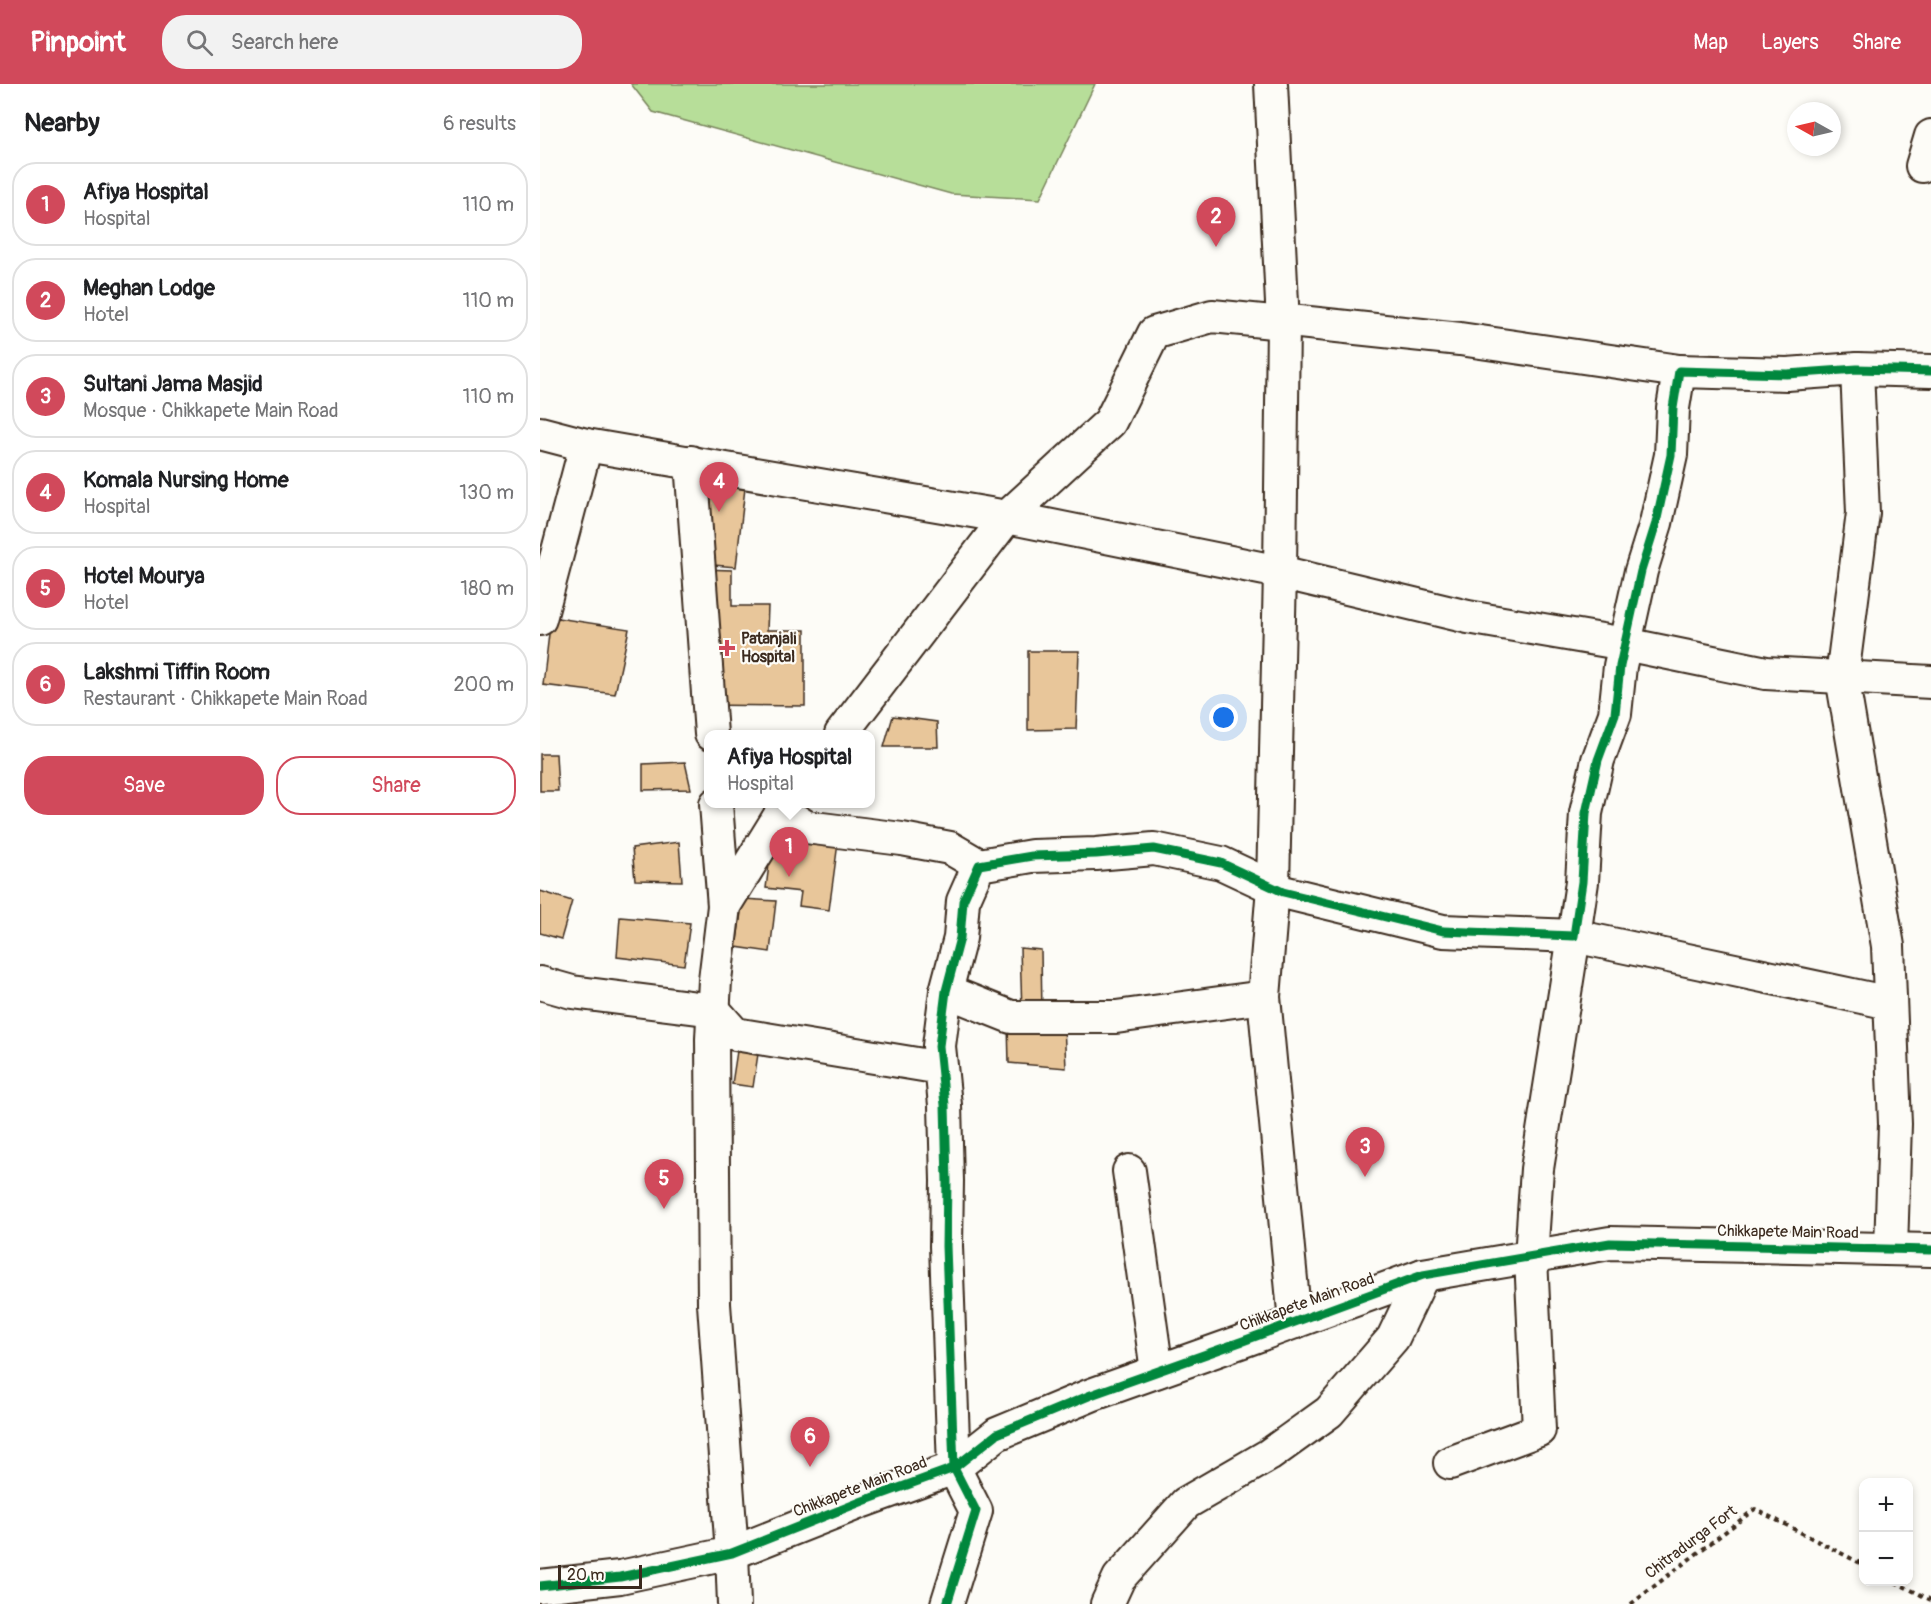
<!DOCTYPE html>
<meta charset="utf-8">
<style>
:root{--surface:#fff;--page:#f2f2f2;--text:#202124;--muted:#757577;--line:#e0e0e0;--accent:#d1495b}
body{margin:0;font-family:Pangolin,sans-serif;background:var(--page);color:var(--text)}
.controls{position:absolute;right:18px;bottom:18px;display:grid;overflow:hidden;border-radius:12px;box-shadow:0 3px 9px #0003}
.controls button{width:54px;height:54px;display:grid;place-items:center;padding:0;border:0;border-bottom:2px solid var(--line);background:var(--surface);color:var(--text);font:30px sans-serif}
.compass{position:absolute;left:1247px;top:18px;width:54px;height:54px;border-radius:50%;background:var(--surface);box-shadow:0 3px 9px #0003;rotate:278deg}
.scale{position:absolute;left:18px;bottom:15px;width:84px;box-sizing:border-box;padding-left:6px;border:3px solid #3b2a1e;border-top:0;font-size:16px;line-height:21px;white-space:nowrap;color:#3b2a1e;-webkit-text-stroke:4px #fdfcf7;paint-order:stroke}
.you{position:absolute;left:684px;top:634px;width:21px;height:21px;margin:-15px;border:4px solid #fff;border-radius:50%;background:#1a73e8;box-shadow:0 0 0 9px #1a73e833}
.badge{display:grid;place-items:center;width:39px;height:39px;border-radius:50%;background:var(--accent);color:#fff;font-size:20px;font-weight:700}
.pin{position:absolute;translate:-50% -50px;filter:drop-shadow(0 2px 3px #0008)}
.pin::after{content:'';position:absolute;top:32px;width:21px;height:18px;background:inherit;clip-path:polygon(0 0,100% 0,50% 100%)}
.popup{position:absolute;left:164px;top:646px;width:171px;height:78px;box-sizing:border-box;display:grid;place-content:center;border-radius:12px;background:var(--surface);filter:drop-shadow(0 2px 4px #0005);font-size:20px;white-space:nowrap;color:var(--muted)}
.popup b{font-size:22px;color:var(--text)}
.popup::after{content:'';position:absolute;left:50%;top:100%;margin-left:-12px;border:12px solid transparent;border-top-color:var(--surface)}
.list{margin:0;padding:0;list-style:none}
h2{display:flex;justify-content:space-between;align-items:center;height:78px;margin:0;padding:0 24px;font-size:26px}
h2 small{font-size:20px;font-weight:400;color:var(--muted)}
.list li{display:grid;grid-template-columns:39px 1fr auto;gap:18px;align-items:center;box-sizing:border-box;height:84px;margin:0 12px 12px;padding:0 12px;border:2px solid var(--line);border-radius:24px}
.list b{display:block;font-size:22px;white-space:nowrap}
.list p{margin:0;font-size:20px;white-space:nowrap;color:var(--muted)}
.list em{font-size:20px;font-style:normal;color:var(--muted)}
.actions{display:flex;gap:12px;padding:18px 24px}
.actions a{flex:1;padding:14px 0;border:2px solid var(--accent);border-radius:24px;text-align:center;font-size:21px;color:var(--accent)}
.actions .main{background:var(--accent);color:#fff}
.icon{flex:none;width:33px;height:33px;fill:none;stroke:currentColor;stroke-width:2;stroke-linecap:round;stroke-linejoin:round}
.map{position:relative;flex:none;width:1391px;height:1520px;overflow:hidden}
header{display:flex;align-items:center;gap:36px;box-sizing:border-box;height:84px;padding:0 30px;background:var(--accent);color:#fff}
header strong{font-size:28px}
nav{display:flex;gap:33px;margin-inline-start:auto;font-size:21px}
.search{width:420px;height:54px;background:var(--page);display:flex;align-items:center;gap:15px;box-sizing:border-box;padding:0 21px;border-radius:24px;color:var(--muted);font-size:22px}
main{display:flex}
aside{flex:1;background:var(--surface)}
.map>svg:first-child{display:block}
</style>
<header>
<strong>Pinpoint</strong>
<div class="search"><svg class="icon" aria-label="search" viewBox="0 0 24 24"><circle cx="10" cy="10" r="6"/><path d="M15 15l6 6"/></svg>Search here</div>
<nav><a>Map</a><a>Layers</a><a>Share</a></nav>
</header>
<main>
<aside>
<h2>Nearby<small>6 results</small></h2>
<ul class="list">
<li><span class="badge">1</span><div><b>Afiya Hospital</b><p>Hospital</p></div><em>110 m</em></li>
<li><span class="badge">2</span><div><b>Meghan Lodge</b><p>Hotel</p></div><em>110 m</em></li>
<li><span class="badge">3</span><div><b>Sultani Jama Masjid</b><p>Mosque · Chikkapete Main Road</p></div><em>110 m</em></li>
<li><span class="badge">4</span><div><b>Komala Nursing Home</b><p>Hospital</p></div><em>130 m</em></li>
<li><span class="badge">5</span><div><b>Hotel Mourya</b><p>Hotel</p></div><em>180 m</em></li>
<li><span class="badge">6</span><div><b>Lakshmi Tiffin Room</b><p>Restaurant · Chikkapete Main Road</p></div><em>200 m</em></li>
</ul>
<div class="actions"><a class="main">Save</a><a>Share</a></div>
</aside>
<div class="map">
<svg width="1391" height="1520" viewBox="0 0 1391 1520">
<rect width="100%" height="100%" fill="#fdfcf7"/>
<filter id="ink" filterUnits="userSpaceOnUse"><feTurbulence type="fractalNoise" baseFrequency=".0167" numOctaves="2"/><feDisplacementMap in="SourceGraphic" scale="12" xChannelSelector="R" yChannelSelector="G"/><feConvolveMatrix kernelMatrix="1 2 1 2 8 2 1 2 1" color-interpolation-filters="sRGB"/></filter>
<g filter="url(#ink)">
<polygon fill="#b7de99" stroke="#79845c" stroke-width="1.5" points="91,0 555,0 500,115 411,110 113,28"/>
<g fill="#e8c69a" stroke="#3b2a1e" stroke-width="1.5">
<polygon points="170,400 205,404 196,483 162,480"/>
<polygon points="161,485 192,486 192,522 228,522 227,546 265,546 265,622 160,621"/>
<polygon points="11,533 89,545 75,610 3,601"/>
<polygon points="488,567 539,567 536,645 488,646"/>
<polygon points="353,632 397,638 398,663 344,663"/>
<polygon points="0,670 16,670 18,707 0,707"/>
<polygon points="145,678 151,705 103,706 103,680"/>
<polygon points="233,750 298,759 289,826 259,822 261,808 226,804"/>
<polygon points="139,758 142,797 95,796 92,764"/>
<polygon points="0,807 32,817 21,855 0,849"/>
<polygon points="203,815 236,817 230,868 196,863"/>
<polygon points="80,833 150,839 144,881 77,873"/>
<polygon points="480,864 501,866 502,931 482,928"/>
<polygon points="468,940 524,941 526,984 469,979"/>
<polygon points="197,967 218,970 213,1003 192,1000"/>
</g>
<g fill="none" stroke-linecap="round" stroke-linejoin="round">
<g stroke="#3b2a1e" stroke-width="36">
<g id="minor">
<polyline points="731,0 743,239 740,488 733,803 724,913 755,1238"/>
<polyline points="1382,82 1391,52"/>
<polyline points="1317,285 1323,429 1302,593 1348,862 1355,1040 1351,1165"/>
<polyline points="0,349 46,361 467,433 740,488 928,533 1085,560 1226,589 1391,598"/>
<polyline points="151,378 171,650"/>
<polyline points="0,535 46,361"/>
<polyline points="301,650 467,433 570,338 614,249 672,232 743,239 750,237 920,255 1139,287"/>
<polyline points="176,720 184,822"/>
<polyline points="241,727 266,743 362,755 410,764 439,781"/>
<polyline points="0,899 32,908 174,926 195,950 401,984"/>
<polyline points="406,907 471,933 576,933 724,913"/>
<polyline points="589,1087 617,1287"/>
<polyline points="910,1379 999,1346 991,1173 997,1085 1034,852 1350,919"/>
<polyline points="0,1502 80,1493 192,1469 323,1417 414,1384 457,1350 551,1311 703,1257 883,1191 1070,1159 1391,1166"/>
<polyline points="194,1520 192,1469 174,1220 172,955 175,896 184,822 247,720"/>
<polyline points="407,1520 436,1427 414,1384 406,1162 407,1097 405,1021 399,962 406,907 420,854 423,817 439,781 492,772 556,770 614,765 681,779 743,808 903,847 1034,852 1042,798 1046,729 1058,676 1075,630 1080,582 1101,487 1116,439 1131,371 1133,324 1139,287 1247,290 1317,285 1391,287"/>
<polyline points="567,1520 579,1494 646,1419 729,1371 789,1328 853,1254 883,1191"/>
</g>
</g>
<g stroke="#3b2a1e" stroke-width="4" stroke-dasharray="4.5 4.5" stroke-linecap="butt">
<polyline points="1355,1498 1391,1516"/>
<polyline points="1091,1520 1215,1425 1324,1481"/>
</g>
<use href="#minor" stroke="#fdfcf7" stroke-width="32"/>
<g stroke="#fdfcf7" stroke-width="13">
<g id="cycleway">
<polyline points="0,1502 80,1493 192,1469 323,1417 414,1384 457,1350 551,1311 703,1257 883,1191 1070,1159 1391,1166"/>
<polyline points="407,1520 436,1427 414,1384 406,1162 407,1097 405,1021 399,962 406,907 420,854 423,817 439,781 492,772 556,770 614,765 681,779 743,808 903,847 1034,852 1042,798 1046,729 1058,676 1075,630 1080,582 1101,487 1116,439 1131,371 1133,324 1139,287 1247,290 1317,285 1391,287"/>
</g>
</g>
<use href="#cycleway" stroke="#00873e" stroke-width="9"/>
</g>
</g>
<path fill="#d1495b" stroke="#fdfcf7" stroke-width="2" d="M184 555h6v6h6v6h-6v6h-6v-6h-6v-6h6z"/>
<g text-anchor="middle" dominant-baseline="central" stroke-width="4.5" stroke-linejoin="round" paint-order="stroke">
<g font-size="16" font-weight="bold" fill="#3b2a1e" stroke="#fdfcf7" text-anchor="start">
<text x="201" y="555">Patanjali<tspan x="201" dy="18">Hospital</tspan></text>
</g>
<g font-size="16" fill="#3b2a1e" stroke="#fdfcf7">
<text transform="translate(1248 1148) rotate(1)">Chikkapete Main Road</text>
<text transform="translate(767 1218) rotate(-20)">Chikkapete Main Road</text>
<text transform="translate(320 1403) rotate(-21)">Chikkapete Main Road</text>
<text transform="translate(1151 1458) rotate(-37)">Chitradurga Fort</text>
</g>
</g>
</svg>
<div class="controls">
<button>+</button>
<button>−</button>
</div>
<svg class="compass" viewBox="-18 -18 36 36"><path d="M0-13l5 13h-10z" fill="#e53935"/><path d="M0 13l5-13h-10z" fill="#757577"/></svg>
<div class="scale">20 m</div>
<div class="you"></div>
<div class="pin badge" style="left:249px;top:793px">1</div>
<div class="popup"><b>Afiya Hospital</b>Hospital</div>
<div class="pin badge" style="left:676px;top:163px">2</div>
<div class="pin badge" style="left:825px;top:1093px">3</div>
<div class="pin badge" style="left:179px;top:428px">4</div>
<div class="pin badge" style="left:124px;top:1125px">5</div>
<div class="pin badge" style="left:270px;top:1383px">6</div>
</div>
</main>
